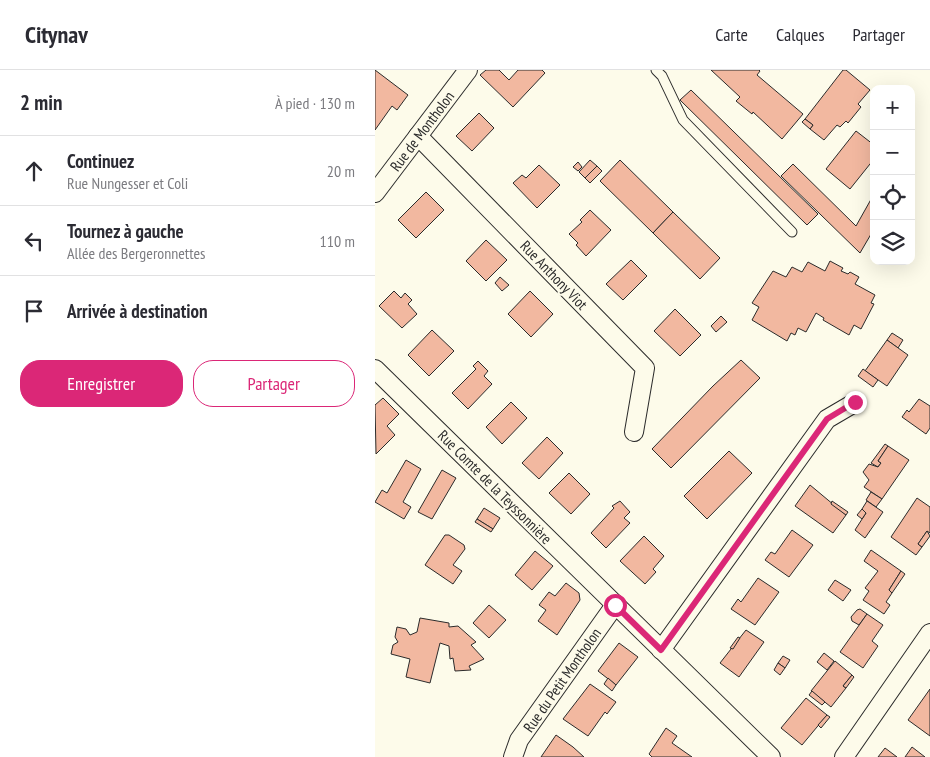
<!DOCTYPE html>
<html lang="fr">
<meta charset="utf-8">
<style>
:root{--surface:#fff;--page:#f7f7f7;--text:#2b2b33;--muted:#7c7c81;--line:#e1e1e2;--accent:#db2777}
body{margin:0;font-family:"PT Sans Narrow",sans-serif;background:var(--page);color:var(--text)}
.controls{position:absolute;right:15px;top:15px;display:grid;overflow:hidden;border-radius:10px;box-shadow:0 5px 20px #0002}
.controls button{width:45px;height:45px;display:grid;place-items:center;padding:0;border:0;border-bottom:1px solid var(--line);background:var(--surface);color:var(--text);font:25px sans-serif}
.stop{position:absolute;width:15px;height:15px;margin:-11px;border:4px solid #db2777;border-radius:50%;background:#fff}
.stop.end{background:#db2777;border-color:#fff;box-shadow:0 1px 5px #0008}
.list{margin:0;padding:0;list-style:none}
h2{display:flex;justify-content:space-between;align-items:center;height:65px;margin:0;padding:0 20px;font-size:21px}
h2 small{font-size:16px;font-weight:400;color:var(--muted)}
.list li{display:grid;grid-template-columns:32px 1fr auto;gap:15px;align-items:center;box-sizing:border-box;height:70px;padding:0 20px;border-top:1px solid var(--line)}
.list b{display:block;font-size:19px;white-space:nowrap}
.list p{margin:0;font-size:16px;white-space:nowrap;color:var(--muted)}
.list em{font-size:16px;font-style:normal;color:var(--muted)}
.actions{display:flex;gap:10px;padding:15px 20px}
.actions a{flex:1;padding:11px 0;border:1px solid var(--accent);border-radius:20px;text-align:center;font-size:18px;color:var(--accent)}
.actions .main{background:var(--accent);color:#fff}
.icon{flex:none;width:28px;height:28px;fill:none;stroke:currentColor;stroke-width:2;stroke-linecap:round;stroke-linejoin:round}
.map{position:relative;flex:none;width:555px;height:687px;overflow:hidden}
header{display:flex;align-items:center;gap:30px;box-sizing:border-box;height:70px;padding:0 25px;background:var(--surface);border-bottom:1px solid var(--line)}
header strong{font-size:24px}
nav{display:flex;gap:28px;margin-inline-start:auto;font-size:18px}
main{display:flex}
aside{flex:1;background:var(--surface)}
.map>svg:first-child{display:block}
</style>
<header>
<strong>Citynav</strong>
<nav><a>Carte</a><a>Calques</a><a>Partager</a></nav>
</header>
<main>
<aside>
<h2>2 min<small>À pied · 130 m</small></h2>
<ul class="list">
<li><svg class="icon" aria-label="ahead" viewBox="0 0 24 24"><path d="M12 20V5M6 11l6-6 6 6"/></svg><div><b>Continuez</b><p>Rue Nungesser et Coli</p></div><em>20 m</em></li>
<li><svg class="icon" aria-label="left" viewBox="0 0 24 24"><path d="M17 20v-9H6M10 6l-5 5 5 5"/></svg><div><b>Tournez à gauche</b><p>Allée des Bergeronnettes</p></div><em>110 m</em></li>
<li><svg class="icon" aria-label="arrive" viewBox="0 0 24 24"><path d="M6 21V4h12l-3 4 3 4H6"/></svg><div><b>Arrivée à destination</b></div></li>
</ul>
<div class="actions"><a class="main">Enregistrer</a><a>Partager</a></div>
</aside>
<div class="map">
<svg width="555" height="687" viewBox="0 0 555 687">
<rect width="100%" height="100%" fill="#fdfbea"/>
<g fill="#f2b8a0" stroke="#2b2b2b">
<polygon points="0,0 33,25 22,40 17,36 0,60"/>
<polygon points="111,0 124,0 134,10 143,0 167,0 170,3 138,37 105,5"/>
<polygon points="336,0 384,0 385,1 382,5 428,44 407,69 378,42 377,44 361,31 365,27"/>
<polygon points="468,0 471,0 495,20 483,34 486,37 473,53 471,51 465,57 462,55 449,70 435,59 438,55 430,49"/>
<polygon points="316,20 443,144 432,155 305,30"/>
<polygon points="104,43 119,58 97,81 81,66"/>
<polygon points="430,49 438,55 435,59 427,52"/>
<polygon points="481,61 499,75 499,89 475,119 451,99"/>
<polygon points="215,90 222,96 210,108 204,102"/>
<polygon points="245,90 298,142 278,163 225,111"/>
<polygon points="203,92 207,97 203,101 198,97"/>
<polygon points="418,94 481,156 499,124 499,159 485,183 406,106"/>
<polygon points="164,95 185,115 162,138 138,113 147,105 151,108"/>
<polygon points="222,96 227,101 215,113 210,108"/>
<polygon points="51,122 69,140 41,168 23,150"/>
<polygon points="215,140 236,160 211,186 201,175 203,173 194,164 207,152 205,150"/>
<polygon points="298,142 345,188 325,209 278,163"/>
<polygon points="111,170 132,190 111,211 91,191"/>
<polygon points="256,190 272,206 248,230 231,214"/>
<polygon points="455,191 468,198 466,201 473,204 475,202 484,207 480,214 500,225 496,233 499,234 486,259 479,255 474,265 448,250 449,248 441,243 431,262 423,258 420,265 416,263 412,271 377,250 384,237 377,233 398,201 411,207 417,197 427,202 433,192 450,201"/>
<polygon points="125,207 134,215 127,221 120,213"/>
<polygon points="19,221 26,228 30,223 37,230 33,234 42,244 27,258 4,236"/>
<polygon points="155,221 178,244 156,267 133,244"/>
<polygon points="300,239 326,265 305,286 279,261"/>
<polygon points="346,246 352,252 341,262 336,256"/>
<polygon points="57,260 79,281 54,306 33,285"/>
<polygon points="517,263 528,270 523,278 512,270"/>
<polygon points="512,270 533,285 512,316 490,301"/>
<polygon points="366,290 385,308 296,398 277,379 338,316"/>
<polygon points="103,291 113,301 109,306 117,314 93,339 77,323 101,299 98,296"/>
<polygon points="488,299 503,310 498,317 483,306"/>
<polygon points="8,328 24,344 12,356 20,365 1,384 0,335"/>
<polygon points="544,329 555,336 555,358 551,364 527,347 532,340 534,342"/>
<polygon points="136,332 152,348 127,374 111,357"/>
<polygon points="172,367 188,383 164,409 147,393"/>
<polygon points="510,374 513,376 503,391 506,393 503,397 496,393"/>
<polygon points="513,376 534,390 507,429 489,417 494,410 488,402 494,394 503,397 506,393 503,391"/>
<polygon points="354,381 377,403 332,449 309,426"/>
<polygon points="31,390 46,399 28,432 36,437 29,449 0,432 7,420 12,423"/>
<polygon points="67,400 81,408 57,449 43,442"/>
<polygon points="194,403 215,424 196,444 174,423"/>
<polygon points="435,415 471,445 458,463 420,436"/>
<polygon points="496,422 507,429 501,437 491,430"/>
<polygon points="542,428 555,437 555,463 552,461 543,474 547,477 541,485 516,467"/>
<polygon points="245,431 255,442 249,448 255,453 231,478 216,463 239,438 237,436"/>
<polygon points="457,431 473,442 471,445 456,434"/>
<polygon points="492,431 508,442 490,468 480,460 491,443 487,439"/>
<polygon points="109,438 125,448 118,459 102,449"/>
<polygon points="487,439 491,443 487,449 482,445"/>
<polygon points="102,449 118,459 116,462 100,452"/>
<polygon points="417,460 438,475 414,507 390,490 396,482 400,484"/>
<polygon points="552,461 555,466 547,477 543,474"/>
<polygon points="70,465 74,465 89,475 90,479 78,495 87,501 78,514 50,495"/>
<polygon points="269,466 289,486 278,499 281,502 270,514 245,491"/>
<polygon points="496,480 526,501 514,520 517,523 511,532 515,535 509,544 488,530 494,521 490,518 503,501 489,491"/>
<polygon points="160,481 178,496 157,520 140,505"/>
<polygon points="526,501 530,504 517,523 514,520"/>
<polygon points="383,508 404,522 380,555 356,539 363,529 366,532"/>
<polygon points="460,510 476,520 468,531 453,520"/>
<polygon points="191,513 204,523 205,530 182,565 163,551 171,540 164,535 174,522 180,526"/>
<polygon points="114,535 131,550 114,568 98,553"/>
<polygon points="485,539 492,544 484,555 477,551 476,547 482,540"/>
<polygon points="492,544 508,555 497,571 503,576 488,598 465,582"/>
<polygon points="45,548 74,553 74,557 83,556 101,572 96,575 109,589 94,596 96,600 80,601 78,588 75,589 74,576 65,573 55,613 31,607 35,589 16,584 18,575 23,572 20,567 22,557 31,559 35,565 42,562"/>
<polygon points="371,560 389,572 364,607 345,593"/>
<polygon points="363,567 365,568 358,579 355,578"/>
<polygon points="244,573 263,587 241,615 223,601"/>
<polygon points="449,583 459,591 452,600 442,592"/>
<polygon points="408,586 415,590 410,598 403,593"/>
<polygon points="460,591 477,605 468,616 471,618 456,637 436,621"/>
<polygon points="403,593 410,598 405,605 399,600"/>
<polygon points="477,605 479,607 471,618 468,616"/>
<polygon points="233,608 241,615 237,621 229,614"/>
<polygon points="215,614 241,632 232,644 230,642 213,666 188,649"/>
<polygon points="555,619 555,666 533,650"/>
<polygon points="437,621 450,632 447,635 434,625"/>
<polygon points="431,628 452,645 427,675 406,658"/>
<polygon points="452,645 455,647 446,658 443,655"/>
<polygon points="291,658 302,666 297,673 317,687 277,687 274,684"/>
<polygon points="181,665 198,677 209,687 166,687"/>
<polygon points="537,677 550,687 530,687"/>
<polygon points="510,678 522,687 503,687"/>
</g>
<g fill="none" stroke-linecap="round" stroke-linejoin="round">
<g stroke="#2b2b2b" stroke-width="11">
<polyline id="service" points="281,0 287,6 308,50 417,162"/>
</g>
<g stroke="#2b2b2b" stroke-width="20">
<g id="minor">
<polyline points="43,66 270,298 259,362"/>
<polyline points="0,123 93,0"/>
<polyline points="0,299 396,687"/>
<polyline points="286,580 452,349 481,332"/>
<polyline points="138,687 144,670 240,535"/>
<polyline points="469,687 555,563"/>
</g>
</g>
<use href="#service" stroke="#fdfbea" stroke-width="9"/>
<use href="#minor" stroke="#fdfbea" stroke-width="18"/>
</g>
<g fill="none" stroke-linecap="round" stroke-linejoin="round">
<polyline stroke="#db2777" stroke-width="6" points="240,535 286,580 452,349 480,332"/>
</g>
<g text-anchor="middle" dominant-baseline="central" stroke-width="4" stroke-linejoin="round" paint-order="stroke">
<g font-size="15" fill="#2b2b2b" stroke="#fdfbea">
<text transform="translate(47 61) rotate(-53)">Rue de Montholon</text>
<text transform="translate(179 205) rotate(46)">Rue Anthony Viot</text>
<text transform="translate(120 417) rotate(45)">Rue Comte de la Teyssonnière</text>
<text transform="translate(187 610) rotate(-55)">Rue du Petit Montholon</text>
</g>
</g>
</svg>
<div class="controls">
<button>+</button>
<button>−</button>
<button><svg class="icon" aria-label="locate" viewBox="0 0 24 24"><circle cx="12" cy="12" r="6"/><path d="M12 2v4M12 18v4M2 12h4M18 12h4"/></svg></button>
<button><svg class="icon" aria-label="layers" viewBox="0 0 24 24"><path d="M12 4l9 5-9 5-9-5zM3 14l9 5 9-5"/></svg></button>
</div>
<div class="stop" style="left:240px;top:535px"></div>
<div class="stop end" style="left:480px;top:332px"></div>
</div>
</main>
